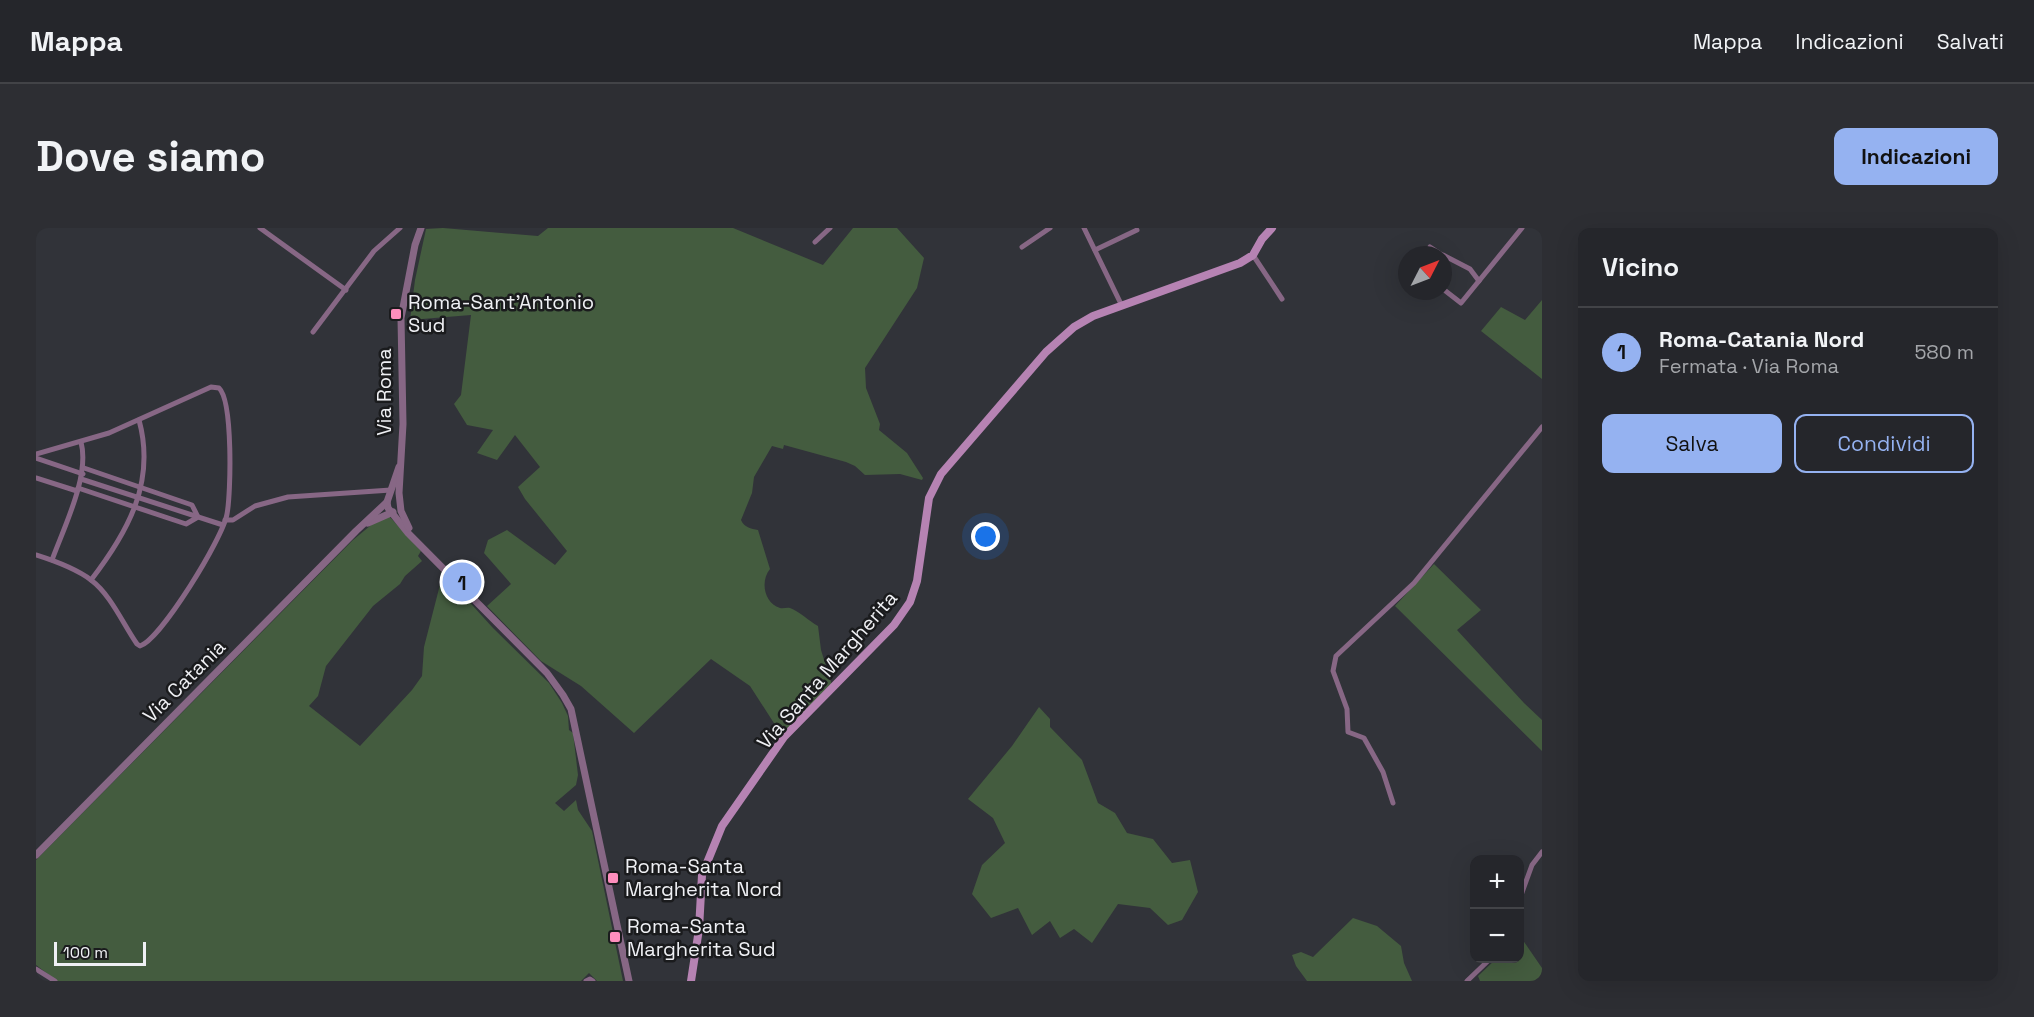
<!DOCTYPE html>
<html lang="it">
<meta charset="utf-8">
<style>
:root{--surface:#25262b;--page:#2d2e33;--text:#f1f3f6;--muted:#a3a5a9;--line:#424347;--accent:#95b2f1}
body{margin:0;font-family:"Space Grotesk",sans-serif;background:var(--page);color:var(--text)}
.controls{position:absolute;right:18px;bottom:18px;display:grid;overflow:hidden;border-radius:12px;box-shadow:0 6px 24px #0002}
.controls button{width:54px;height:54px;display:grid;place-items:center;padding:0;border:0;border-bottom:2px solid var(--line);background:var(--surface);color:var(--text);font:30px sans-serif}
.compass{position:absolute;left:1362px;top:18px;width:54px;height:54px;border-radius:50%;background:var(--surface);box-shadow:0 6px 24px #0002;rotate:48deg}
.scale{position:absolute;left:18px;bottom:15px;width:92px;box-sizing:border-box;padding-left:6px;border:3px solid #eff0f4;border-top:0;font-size:16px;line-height:21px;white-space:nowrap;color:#eff0f4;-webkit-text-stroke:4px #1a1b1d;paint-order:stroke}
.you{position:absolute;left:950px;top:309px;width:21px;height:21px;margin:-15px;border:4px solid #fff;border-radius:50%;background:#1a73e8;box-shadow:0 0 0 9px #1a73e833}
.badge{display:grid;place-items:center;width:39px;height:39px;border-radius:50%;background:var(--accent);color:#111;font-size:20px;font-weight:700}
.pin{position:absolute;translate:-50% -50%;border:3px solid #fff;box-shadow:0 2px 6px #0006}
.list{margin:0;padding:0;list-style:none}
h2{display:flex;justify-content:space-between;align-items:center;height:78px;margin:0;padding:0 24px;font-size:26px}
h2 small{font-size:20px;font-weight:400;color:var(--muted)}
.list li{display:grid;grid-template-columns:39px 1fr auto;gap:18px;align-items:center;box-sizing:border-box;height:90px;padding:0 24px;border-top:2px solid var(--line)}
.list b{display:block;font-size:22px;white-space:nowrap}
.list p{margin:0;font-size:20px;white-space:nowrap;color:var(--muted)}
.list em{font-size:20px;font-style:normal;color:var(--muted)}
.actions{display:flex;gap:12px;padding:18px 24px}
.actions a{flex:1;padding:14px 0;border:2px solid var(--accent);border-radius:12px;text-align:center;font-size:21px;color:var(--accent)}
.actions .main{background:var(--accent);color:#111}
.map{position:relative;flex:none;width:1506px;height:753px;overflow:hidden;border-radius:12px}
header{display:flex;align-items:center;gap:36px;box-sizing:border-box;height:84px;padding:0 30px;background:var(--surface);border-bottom:2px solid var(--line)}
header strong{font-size:28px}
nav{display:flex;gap:33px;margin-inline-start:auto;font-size:21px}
.intro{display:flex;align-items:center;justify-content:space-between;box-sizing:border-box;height:144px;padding:0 36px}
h1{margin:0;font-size:42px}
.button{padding:15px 27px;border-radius:12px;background:var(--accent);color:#111;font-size:21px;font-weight:700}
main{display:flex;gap:36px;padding:0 36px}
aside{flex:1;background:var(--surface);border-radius:12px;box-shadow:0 6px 24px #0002}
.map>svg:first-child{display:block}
</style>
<header>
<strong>Mappa</strong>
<nav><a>Mappa</a><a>Indicazioni</a><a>Salvati</a></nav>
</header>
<div class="intro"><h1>Dove siamo</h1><a class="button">Indicazioni</a></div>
<main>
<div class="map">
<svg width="1506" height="753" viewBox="0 0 1506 753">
<rect width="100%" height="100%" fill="#313339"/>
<g fill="#445c3f">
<path d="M407,0L502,8L512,0H697L787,37L817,0H861L888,30L881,60L829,140L830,160L844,196L843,202L871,225L887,250L886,252L864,246L829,247L819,238L810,234L748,217L747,221L736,218L718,249L716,265L705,292C708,299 715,301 722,302L734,341C724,353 728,375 744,380C747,381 751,379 754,380C763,383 773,393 782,398L785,422L796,457L751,502L743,503L714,458L675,431L598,505L545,458L505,433L451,378L475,356L448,325L452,312L471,302L519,337L531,323L489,271L482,259L504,239L479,207L461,232L441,225L457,202L431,197L418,176L425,167L435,87L374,92L379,52L390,1Z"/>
<polygon points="1506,72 1506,151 1445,103 1465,79 1489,92"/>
<polygon points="353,288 385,323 382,328 386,333 369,348 364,356 337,378 290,438 282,468 273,478 324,518 376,462 386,448 388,419 407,345 457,400 513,455 526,475 532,488 533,502 537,505 542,547 540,557 519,575 528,583 540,572 542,582 556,603 587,753 561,753 553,745 545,753 21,753 0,737 0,632 317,312 340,293"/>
<polygon points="1398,336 1445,382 1421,402 1488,475 1506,492 1506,523 1359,378"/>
<polygon points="1003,479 1014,491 1014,499 1046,532 1062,575 1079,585 1091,605 1117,611 1136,635 1154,632 1162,664 1146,692 1132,697 1114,680 1082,676 1056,715 1038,701 1024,710 1014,693 996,707 982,680 955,690 936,666 946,637 969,615 957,590 932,571 976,518"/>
<polygon points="1317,690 1341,698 1365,718 1368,735 1376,753 1271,753 1260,738 1256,727 1265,724 1277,729"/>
<polygon points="1484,708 1506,740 1506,753 1444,753 1442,748 1460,731 1484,730"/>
</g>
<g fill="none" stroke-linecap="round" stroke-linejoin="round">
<g stroke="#876785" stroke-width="5">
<polyline points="224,0 310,62"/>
<polyline points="1048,0 1086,78"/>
<polyline points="779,14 794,0"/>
<polyline points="986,19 1014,0"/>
<polyline points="1394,19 1406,27"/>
<polyline points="1059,22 1101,2"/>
<polyline points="1217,27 1246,71"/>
<polyline points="1407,27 1434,41 1443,53"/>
<polyline points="1407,61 1425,75 1486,0"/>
<polyline points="277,104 338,23 364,0"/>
<path d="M0,226L73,205L175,159L183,160C197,173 195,265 191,286C187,310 125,411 104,418L101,416C87,396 75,367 55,352C39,340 19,333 0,327"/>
<polyline points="0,230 47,246"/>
<polyline points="0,250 41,263"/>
<polyline points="45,251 187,297"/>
<polyline points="42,260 150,296 162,289 156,277 48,240"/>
<polyline points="189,292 197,292 219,278 252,269 355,262"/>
<path d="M16,332C28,299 54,248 45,214"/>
<path d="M55,352C92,304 120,254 103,192"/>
<polyline points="1357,575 1347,544 1328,510 1312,504 1311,481 1297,443 1300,428 1378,355 1506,199"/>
<polyline points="1484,670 1496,637 1506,624"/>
<polyline points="0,741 19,753"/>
<polyline points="550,753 554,751 557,753"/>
<polyline points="1431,753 1455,730"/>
</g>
<g stroke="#876785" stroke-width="7">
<polyline points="363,239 351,274 352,280 372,305 511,445 527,467 535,481 593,753"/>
<polyline points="332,295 357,284"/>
<polyline points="373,300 365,283 363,265 367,196 365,90 379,17 385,0"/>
<polyline points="0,627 320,303 351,274"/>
</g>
<polyline stroke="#b683b3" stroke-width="8" points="655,753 663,701 666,647 686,598 748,509 858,397 874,374 881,353 893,270 905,246 1010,124 1038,99 1057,88 1204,35 1217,27 1226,11 1236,0"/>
</g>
<g fill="#fe8ebd" stroke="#1a1b1d" stroke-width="2">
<rect x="354" y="80" width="12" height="12" rx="3"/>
<rect x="571" y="644" width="12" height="12" rx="3"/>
<rect x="573" y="703" width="12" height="12" rx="3"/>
</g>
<g text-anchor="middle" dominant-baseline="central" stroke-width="5" stroke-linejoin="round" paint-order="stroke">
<g font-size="20" fill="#eff0f4" stroke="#1a1b1d" text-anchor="start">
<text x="372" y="74">Roma-Sant'Antonio<tspan x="372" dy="23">Sud</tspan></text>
<text x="589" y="638">Roma-Santa<tspan x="589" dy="23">Margherita Nord</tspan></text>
<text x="591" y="698">Roma-Santa<tspan x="591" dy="23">Margherita Sud</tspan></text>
</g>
<g font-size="20" fill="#eff0f4" stroke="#1a1b1d">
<text transform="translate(348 164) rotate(-90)">Via Roma</text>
<text transform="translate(791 442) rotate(-49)">Via Santa Margherita</text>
<text transform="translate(148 453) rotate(-45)">Via Catania</text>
</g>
</g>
</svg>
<div class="controls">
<button>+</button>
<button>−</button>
</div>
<svg class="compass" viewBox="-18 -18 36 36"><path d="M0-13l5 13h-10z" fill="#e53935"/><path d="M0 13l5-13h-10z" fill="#a3a5a9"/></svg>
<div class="scale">100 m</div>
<div class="you"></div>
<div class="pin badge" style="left:426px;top:354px">1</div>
</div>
<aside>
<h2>Vicino<small></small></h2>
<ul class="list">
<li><span class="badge">1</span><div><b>Roma-Catania Nord</b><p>Fermata · Via Roma</p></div><em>580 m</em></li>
</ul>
<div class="actions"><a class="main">Salva</a><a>Condividi</a></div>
</aside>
</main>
